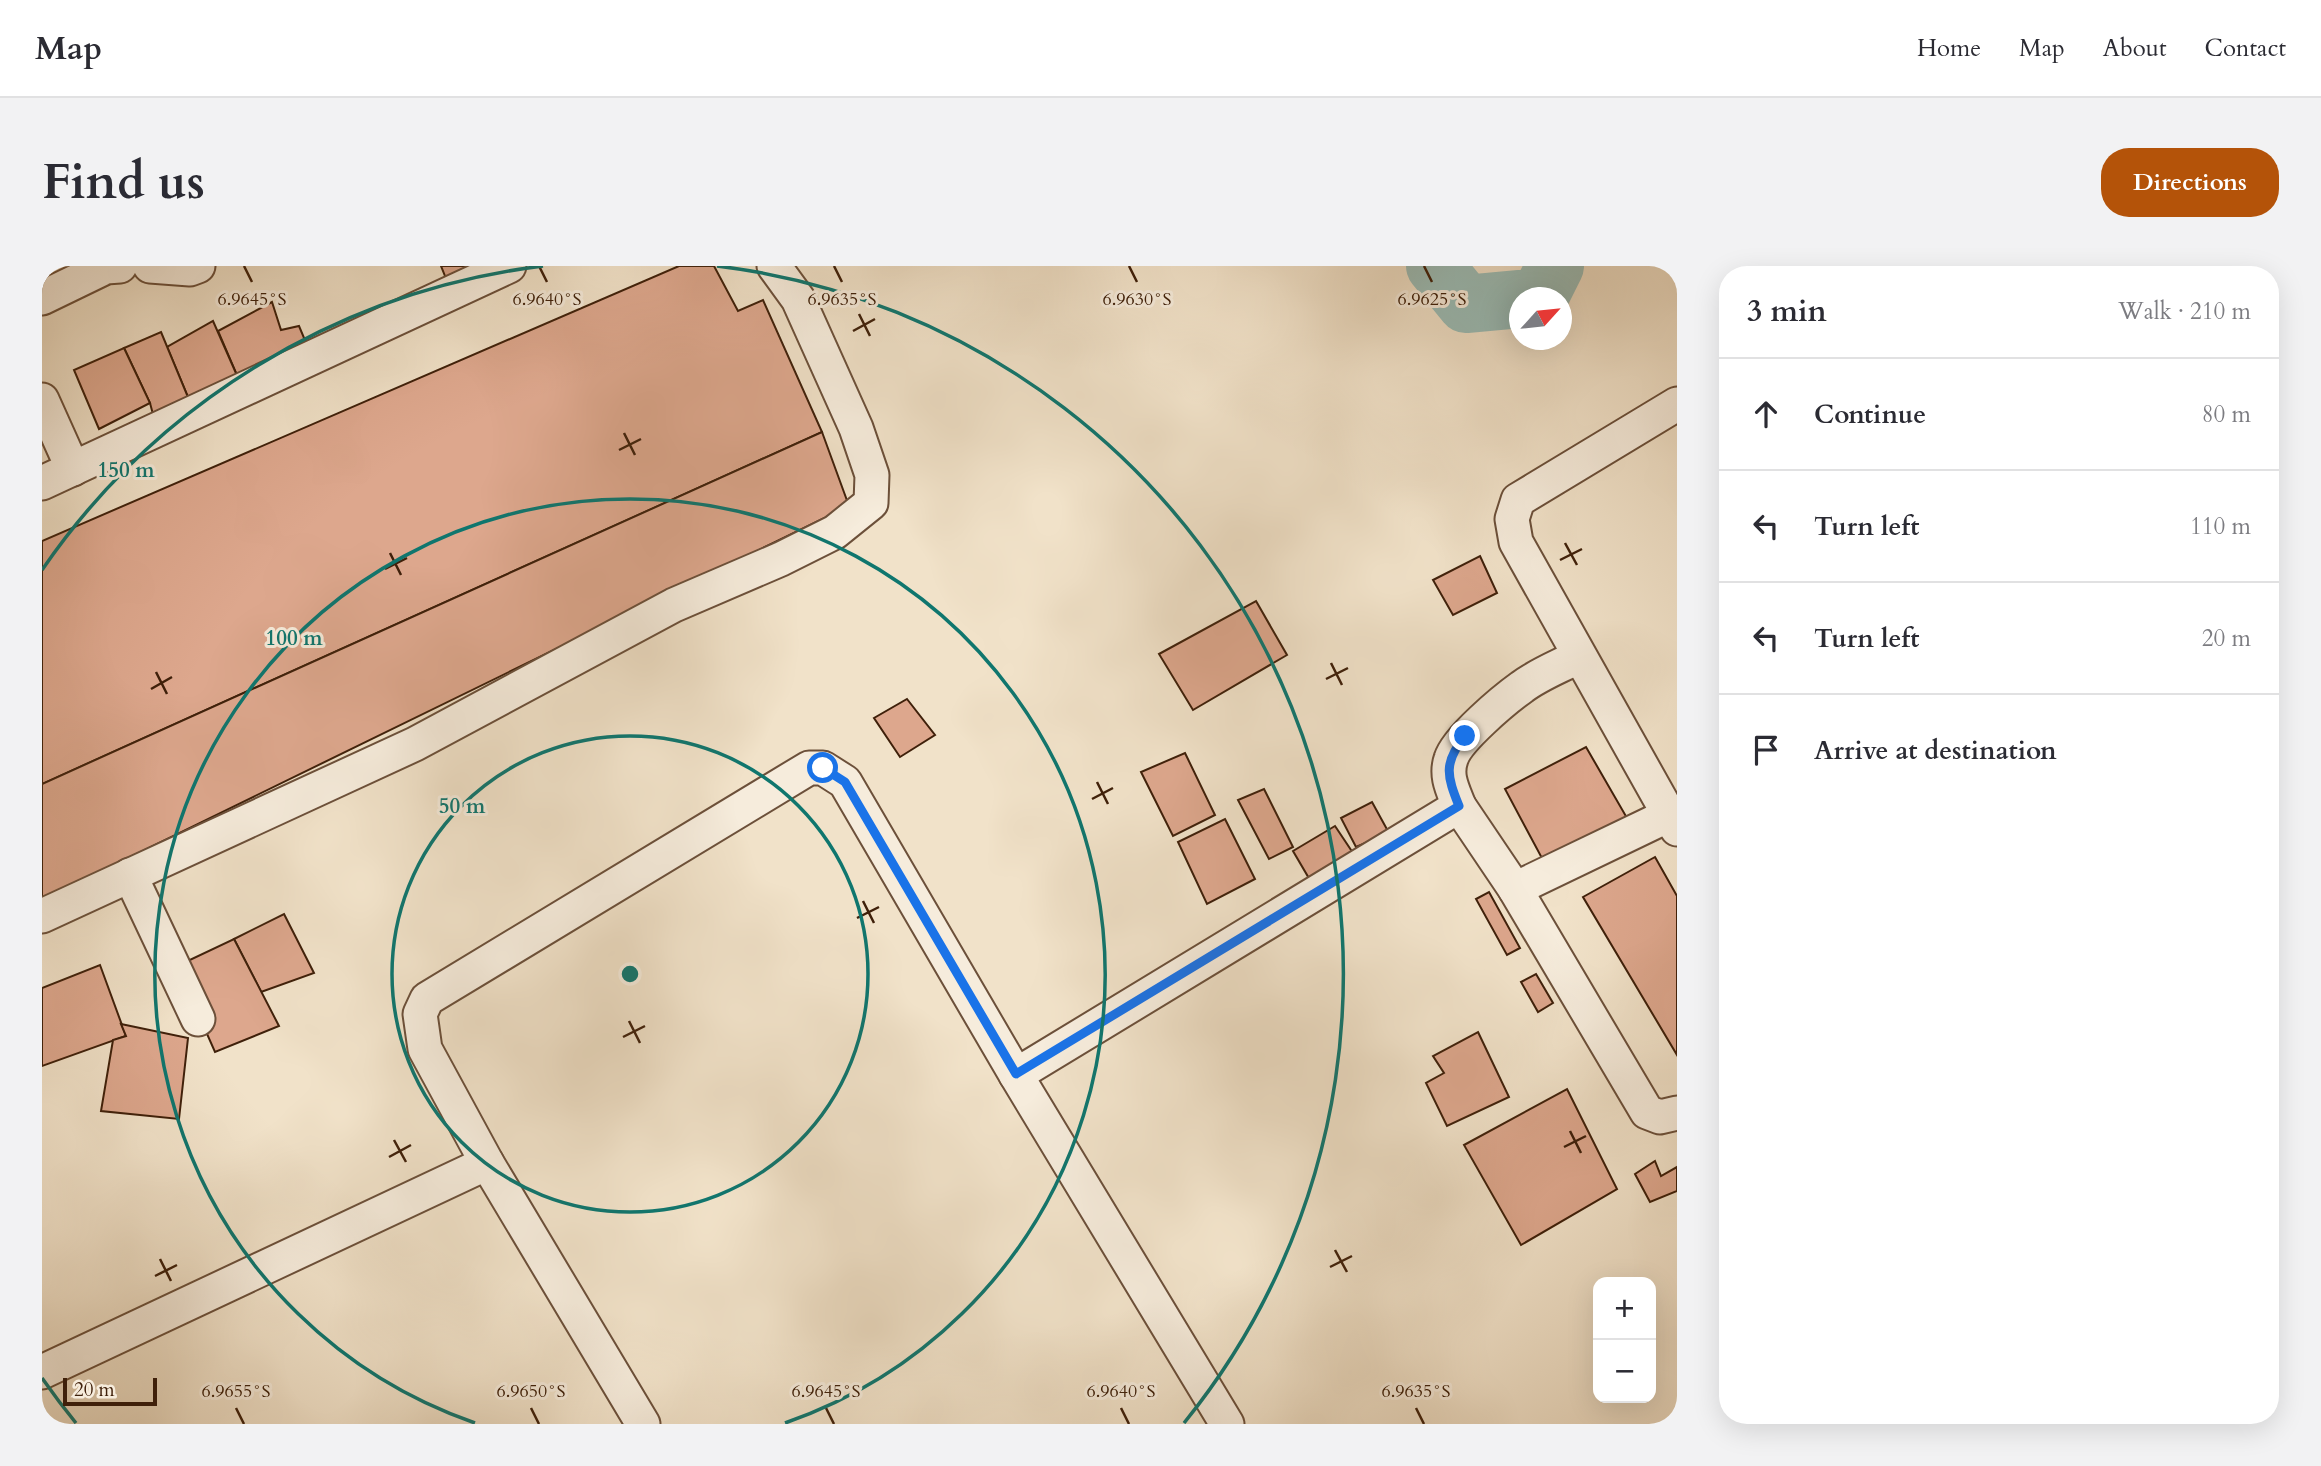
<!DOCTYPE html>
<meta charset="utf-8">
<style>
:root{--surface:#fff;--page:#f2f2f3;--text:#2b2b33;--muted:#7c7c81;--line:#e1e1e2;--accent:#b45309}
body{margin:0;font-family:Cardo,serif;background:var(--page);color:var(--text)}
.controls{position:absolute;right:21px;bottom:21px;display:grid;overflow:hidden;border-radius:14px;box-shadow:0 7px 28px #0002}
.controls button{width:63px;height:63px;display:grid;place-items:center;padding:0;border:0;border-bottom:2px solid var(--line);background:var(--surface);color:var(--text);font:35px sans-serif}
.compass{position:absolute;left:1467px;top:21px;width:63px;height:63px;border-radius:50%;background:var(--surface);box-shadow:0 7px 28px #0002;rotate:63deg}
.scale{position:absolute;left:21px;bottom:18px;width:94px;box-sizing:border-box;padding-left:7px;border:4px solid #3f200a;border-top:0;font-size:19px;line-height:24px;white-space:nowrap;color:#3f200a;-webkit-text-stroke:5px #f6ecdc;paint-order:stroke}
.stop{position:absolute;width:21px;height:21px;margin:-16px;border:5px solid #1a73e8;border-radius:50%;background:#fff}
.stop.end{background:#1a73e8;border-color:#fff;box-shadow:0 2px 7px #0008}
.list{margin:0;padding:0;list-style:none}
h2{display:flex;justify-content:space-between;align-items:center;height:91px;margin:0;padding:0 28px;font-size:30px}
h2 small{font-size:23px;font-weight:400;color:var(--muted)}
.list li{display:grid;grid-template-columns:46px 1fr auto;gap:21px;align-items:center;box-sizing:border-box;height:112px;padding:0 28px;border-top:2px solid var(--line)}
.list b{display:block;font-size:26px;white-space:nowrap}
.list em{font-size:23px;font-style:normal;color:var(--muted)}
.icon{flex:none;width:38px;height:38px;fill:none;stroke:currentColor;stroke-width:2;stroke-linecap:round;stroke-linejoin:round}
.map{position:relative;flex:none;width:1635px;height:1158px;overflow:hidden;border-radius:28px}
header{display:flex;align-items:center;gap:42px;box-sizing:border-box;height:98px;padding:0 35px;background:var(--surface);border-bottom:2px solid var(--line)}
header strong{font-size:33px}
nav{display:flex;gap:38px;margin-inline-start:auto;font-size:24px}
.intro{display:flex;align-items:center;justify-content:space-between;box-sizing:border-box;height:168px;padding:0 42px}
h1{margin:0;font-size:49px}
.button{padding:18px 32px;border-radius:28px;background:var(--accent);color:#fff;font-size:24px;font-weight:700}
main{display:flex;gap:42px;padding:0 42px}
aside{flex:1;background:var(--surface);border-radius:28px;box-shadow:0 7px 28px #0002}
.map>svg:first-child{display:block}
</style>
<header>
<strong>Map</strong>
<nav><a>Home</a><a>Map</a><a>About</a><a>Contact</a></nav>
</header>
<div class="intro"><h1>Find us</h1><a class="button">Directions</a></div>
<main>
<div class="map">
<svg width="1635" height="1158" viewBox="0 0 1635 1158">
<rect width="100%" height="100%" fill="#f1e2c9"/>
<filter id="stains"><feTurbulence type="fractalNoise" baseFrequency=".00286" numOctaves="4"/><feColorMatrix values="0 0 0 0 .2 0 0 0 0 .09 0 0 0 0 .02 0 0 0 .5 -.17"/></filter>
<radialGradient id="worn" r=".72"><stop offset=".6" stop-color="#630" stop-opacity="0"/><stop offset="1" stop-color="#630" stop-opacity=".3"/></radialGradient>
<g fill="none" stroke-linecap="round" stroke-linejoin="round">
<g stroke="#9bbdb7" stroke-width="58">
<polyline points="1393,0 1424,38 1478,33"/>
<polyline points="1488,32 1498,30 1513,0"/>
</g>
</g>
<g fill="#dda78d" stroke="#3f200a" stroke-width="2">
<polygon points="399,0 439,0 405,15"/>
<polygon points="637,0 672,0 696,45 721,34 780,166 0,518 0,275"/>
<polygon points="230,36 239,64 257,60 265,79 197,114 176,65"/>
<polygon points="171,55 197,114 148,136 125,81"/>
<polygon points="119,66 148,136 112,152 108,137 82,82"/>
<polygon points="82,82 108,137 57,163 32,104"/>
<polygon points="780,166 807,240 0,634 0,518"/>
<polygon points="1438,290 1455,327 1411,349 1391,314"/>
<polygon points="1214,335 1245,389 1151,444 1117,388"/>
<polygon points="865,433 893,469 858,491 832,452"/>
<polygon points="1544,481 1585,552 1502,596 1463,523"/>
<polygon points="1143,487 1173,549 1131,570 1099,506"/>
<polygon points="1222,523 1251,581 1227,593 1196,534"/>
<polygon points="1330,536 1347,567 1314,581 1299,552"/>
<polygon points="1183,553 1213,613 1165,638 1136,576"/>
<polygon points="1293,560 1311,587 1268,614 1251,585"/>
<polygon points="1613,591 1635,630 1635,789 1541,631"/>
<polygon points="1447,626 1478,682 1465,689 1434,633"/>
<polygon points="242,648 272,707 219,726 192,673"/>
<polygon points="192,673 237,760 173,786 135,700"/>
<polygon points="58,699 84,770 0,800 0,722"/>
<polygon points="1494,708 1511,737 1496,746 1479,716"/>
<polygon points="79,758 146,772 137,853 59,845 71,774 84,770"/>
<polygon points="1436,766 1467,831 1405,860 1384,817 1402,807 1391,790"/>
<polygon points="1525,823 1575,923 1479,979 1422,879"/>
<polygon points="1613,895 1619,910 1635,901 1635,925 1608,936 1593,908"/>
</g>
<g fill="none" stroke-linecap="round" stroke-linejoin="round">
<g stroke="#6c503a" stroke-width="37">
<g id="minor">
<polyline points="108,0 148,3 156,0"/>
<polyline points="0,32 64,1 78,0"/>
<polyline points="0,134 31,203"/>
<polyline points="1635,138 1476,234 1470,253 1474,276 1635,563"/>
<polyline points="0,217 467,0"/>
<polyline points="1417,540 1473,623 1605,846 1618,851 1635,847"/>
<polyline points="88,609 156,753"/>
<polyline points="1473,623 1627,549"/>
<polyline points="0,650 373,478 632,339 739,293 793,266 829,237 830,209 814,162 756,33 732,0"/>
<path d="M974,809L1417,540C1411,524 1403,510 1409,493C1415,473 1462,434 1480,421C1497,408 1519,400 1537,390"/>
<polyline points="0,1106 445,897"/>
<polyline points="601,1158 445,897 383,783 378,748 385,733 767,502 781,502 803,516 974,809 1185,1158"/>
</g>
</g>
<use href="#minor" stroke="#f6ecdc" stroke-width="33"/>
</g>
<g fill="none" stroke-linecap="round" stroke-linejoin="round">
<path stroke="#1a73e8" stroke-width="9" d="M781,502L803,516L974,808L1417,540C1405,510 1401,497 1423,470"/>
</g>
<path fill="none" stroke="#3f200a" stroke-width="2.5" d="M202,0L210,16M497,0L505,16M792,0L800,16M1087,0L1095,16M1382,0L1390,16M817,48L828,70M811,65L833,53M582,167L593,189M577,184L599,173M1523,277L1535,299M348,287L359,309M1518,294L1540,283M343,303L365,292M1289,397L1300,419M114,406L125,428M1284,413L1306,402M109,423L130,411M1055,516L1066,538M1050,533L1071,522M821,635L832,657M815,652L837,641M587,755L598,777M581,771L603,760M1528,865L1539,887M352,874L364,896M1522,881L1544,870M347,891L369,879M1293,984L1305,1006M118,993L129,1015M1288,1001L1310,990M113,1010L135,999M194,1142L202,1158M489,1142L497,1158M784,1142L792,1158M1079,1142L1087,1158M1374,1142L1382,1158"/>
<g fill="none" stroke="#0f766e" stroke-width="3.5">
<circle cx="588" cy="708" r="238"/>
<path d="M433 1157A475 475 0 1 1 743 1157"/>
<path d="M34 1157A713 713 0 0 1 0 1112M0 304A713 713 0 0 1 501 0M675 0A713 713 0 0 1 1142 1157"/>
</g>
<g font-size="18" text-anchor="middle" fill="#3f200a" stroke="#f6ecdc" stroke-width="6" stroke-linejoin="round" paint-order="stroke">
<text x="210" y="39">6.9645°S</text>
<text x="505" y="39">6.9640°S</text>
<text x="800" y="39">6.9635°S</text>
<text x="1095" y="39">6.9630°S</text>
<text x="1390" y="39">6.9625°S</text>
<text x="194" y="1131">6.9655°S</text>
<text x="489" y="1131">6.9650°S</text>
<text x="784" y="1131">6.9645°S</text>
<text x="1079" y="1131">6.9640°S</text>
<text x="1374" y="1131">6.9635°S</text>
</g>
<circle cx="588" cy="708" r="10" fill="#0f766e" stroke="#f6ecdc" stroke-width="3.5"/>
<g font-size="21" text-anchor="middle" font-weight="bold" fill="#0f766e" stroke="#f6ecdc" stroke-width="6" stroke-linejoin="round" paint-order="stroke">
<text x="84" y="211">150 m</text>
<text x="252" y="379">100 m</text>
<text x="420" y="547">50 m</text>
</g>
<rect width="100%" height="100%" filter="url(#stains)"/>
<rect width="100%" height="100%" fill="url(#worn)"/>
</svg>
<div class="controls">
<button>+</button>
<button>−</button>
</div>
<svg class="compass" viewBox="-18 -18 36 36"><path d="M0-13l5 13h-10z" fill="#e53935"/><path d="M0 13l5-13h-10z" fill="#7c7c81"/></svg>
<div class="scale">20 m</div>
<div class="stop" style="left:781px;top:502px"></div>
<div class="stop end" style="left:1423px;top:470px"></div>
</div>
<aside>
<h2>3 min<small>Walk · 210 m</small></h2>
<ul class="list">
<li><svg class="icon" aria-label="ahead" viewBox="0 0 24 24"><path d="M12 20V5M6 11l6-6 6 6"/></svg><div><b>Continue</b></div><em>80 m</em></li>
<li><svg class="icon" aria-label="left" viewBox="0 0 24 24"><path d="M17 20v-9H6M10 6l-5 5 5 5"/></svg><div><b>Turn left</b></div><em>110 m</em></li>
<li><svg class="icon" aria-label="left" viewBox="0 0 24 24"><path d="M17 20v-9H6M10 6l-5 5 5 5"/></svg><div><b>Turn left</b></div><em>20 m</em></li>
<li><svg class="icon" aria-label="arrive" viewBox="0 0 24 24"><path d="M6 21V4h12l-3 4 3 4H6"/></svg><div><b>Arrive at destination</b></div></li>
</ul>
</aside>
</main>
